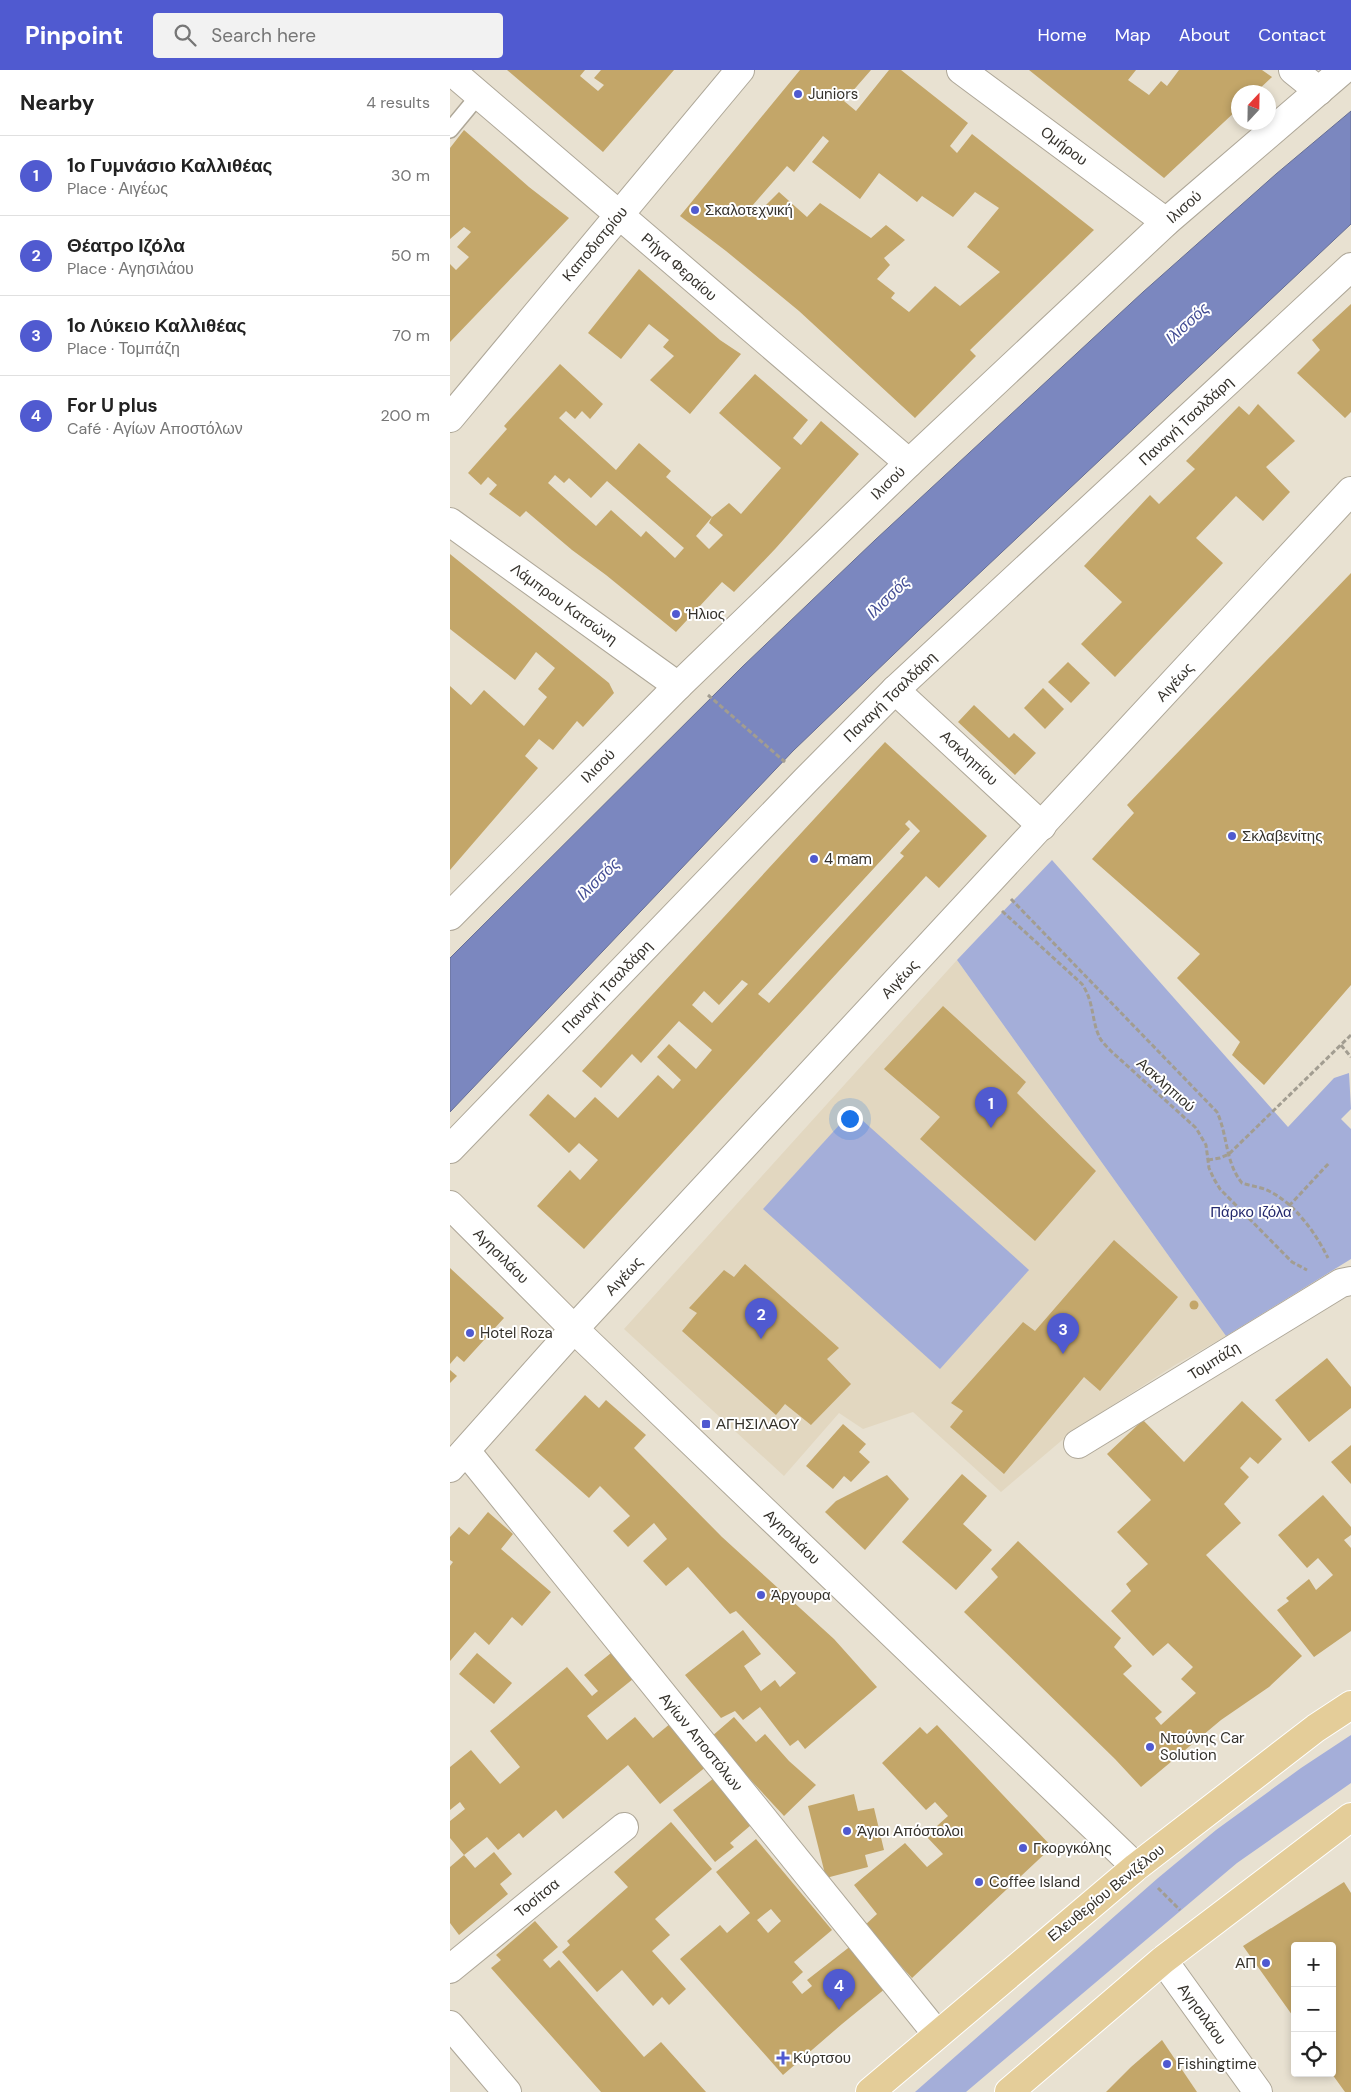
<!DOCTYPE html>
<meta charset="utf-8">
<style>
:root{--surface:#fff;--page:#f2f2f2;--text:#222;--muted:#767676;--line:#e0e0e0;--accent:#505ad0}
body{margin:0;font-family:"DM Sans",sans-serif;background:var(--page);color:var(--text)}
.controls{position:absolute;right:15px;bottom:15px;display:grid;overflow:hidden;border-radius:5px;box-shadow:0 2px 8px #0003}
.controls button{width:45px;height:45px;display:grid;place-items:center;padding:0;border:0;border-bottom:1px solid var(--line);background:var(--surface);color:var(--text);font:25px sans-serif}
.compass{position:absolute;left:781px;top:15px;width:45px;height:45px;border-radius:50%;background:var(--surface);box-shadow:0 2px 8px #0003;rotate:22deg}
.you{position:absolute;left:399px;top:1048px;width:18px;height:18px;margin:-12px;border:4px solid #fff;border-radius:50%;background:#1a73e8;box-shadow:0 0 0 8px #1a73e833}
.badge{display:grid;place-items:center;width:32px;height:32px;border-radius:50%;background:var(--accent);color:#fff;font-size:16px;font-weight:700}
.pin{position:absolute;translate:-50% -41px;filter:drop-shadow(0 1px 2px #0008)}
.pin::after{content:'';position:absolute;top:26px;width:18px;height:15px;background:inherit;clip-path:polygon(0 0,100% 0,50% 100%)}
.list{margin:0;padding:0;list-style:none}
h2{display:flex;justify-content:space-between;align-items:center;height:65px;margin:0;padding:0 20px;font-size:21px}
h2 small{font-size:16px;font-weight:400;color:var(--muted)}
.list li{display:grid;grid-template-columns:32px 1fr auto;gap:15px;align-items:center;box-sizing:border-box;height:80px;padding:0 20px;border-top:1px solid var(--line)}
.list b{display:block;font-size:19px;white-space:nowrap}
.list p{margin:0;font-size:16px;white-space:nowrap;color:var(--muted)}
.list em{font-size:16px;font-style:normal;color:var(--muted)}
.icon{flex:none;width:28px;height:28px;fill:none;stroke:currentColor;stroke-width:2;stroke-linecap:round;stroke-linejoin:round}
.map{position:relative;flex:none;width:901px;height:2022px;overflow:hidden}
header{display:flex;align-items:center;gap:30px;box-sizing:border-box;height:70px;padding:0 25px;background:var(--accent);color:#fff}
header strong{font-size:24px}
nav{display:flex;gap:28px;margin-inline-start:auto;font-size:18px}
.search{width:350px;height:45px;background:var(--page);display:flex;align-items:center;gap:12px;box-sizing:border-box;padding:0 18px;border-radius:5px;color:var(--muted);font-size:19px}
main{display:flex}
aside{flex:1;background:var(--surface)}
.map>svg:first-child{display:block}
</style>
<header>
<strong>Pinpoint</strong>
<div class="search"><svg class="icon" aria-label="search" viewBox="0 0 24 24"><circle cx="10" cy="10" r="6"/><path d="M15 15l6 6"/></svg>Search here</div>
<nav><a>Home</a><a>Map</a><a>About</a><a>Contact</a></nav>
</header>
<main>
<aside>
<h2>Nearby<small>4 results</small></h2>
<ul class="list">
<li><span class="badge">1</span><div><b>1ο Γυμνάσιο Καλλιθέας</b><p>Place · Αιγέως</p></div><em>30 m</em></li>
<li><span class="badge">2</span><div><b>Θέατρο Ιζόλα</b><p>Place · Αγησιλάου</p></div><em>50 m</em></li>
<li><span class="badge">3</span><div><b>1ο Λύκειο Καλλιθέας</b><p>Place · Τομπάζη</p></div><em>70 m</em></li>
<li><span class="badge">4</span><div><b>For U plus</b><p>Café · Αγίων Αποστόλων</p></div><em>200 m</em></li>
</ul>
</aside>
<div class="map">
<svg width="901" height="2022" viewBox="0 0 901 2022">
<rect width="100%" height="100%" fill="#e8e1d1"/>
<polygon fill="#e2d7c0" points="507,890 776,1266 725,1295 624,1360 551,1422 463,1342 413,1359 389,1343 334,1406 174,1259"/>
<g fill="#a4aed9">
<polygon points="602,790 838,1057 884,1008 899,1003 901,1039 891,1049 901,1059 901,1189 776,1266 507,890"/>
<polygon points="402,1041 579,1200 490,1299 313,1139"/>
<polygon points="901,1665 901,1713 787,1793 516,2022 465,2022 708,1808 766,1760 851,1698"/>
</g>
<polygon fill="#7b87bf" stroke="#666e93" points="901,41 901,154 468,561 343,681 0,1042 0,888 292,597 425,470 693,222 826,104"/>
<g fill="#c3a669" fill-rule="evenodd">
<polygon points="57,0 135,0 130,6 148,21 154,15 144,8 151,0 224,0 153,82"/>
<path d="M350,0H421L394,31L406,41L439,0H451L518,53L500,76L507,83L522,64L644,160L520,280L526,286L465,348L349,241L276,181L230,146ZM373,66L379,71L362,92L410,129L429,103L467,132L472,126L503,147L525,122L549,138L517,177L550,202L510,236L485,216L459,242L441,228L445,223L427,209L440,195L434,188L455,170L436,155L421,168L370,133L357,147L329,122L308,143L302,136L337,96L344,102Z"/>
<polygon points="579,0 686,0 678,10 699,25 711,11 717,16 729,0 812,0 822,7 806,22 788,22 788,39 714,108"/>
<polygon points="14,60 79,117 119,148 0,272 0,194 6,200 19,187 7,177 21,162 14,157 0,169 0,78"/>
<polygon points="189,199 270,270 291,284 240,344 200,310 224,286 213,277 219,270 199,254 171,289 138,263"/>
<polygon points="901,234 901,342 895,348 847,303 870,280 862,270"/>
<path d="M110,294L153,334L140,349L132,341L125,349L116,341L109,348L166,400L189,373L221,401L216,407L262,447L279,433L291,444L331,398L269,343L305,304L358,350L343,368L351,375L371,351L409,384L326,478L284,522L272,512L226,562L156,505L122,480L76,441L70,447L39,424L47,415L38,407L31,415L18,403L57,359L54,356ZM105,405L114,413L119,408L141,428L157,411L234,478L225,488L196,461L191,467L161,440L146,456L98,413ZM262,447L259,453L273,465L259,479L246,466Z"/>
<polygon points="808,334 845,371 816,397 840,422 813,451 786,426 746,468 773,493 665,607 631,574 672,532 634,496 700,425 709,434 745,399 736,391 789,336 799,345"/>
<polygon points="0,484 159,613 164,623 133,657 127,651 103,680 89,669 75,686 88,698 0,800 0,616 21,635 34,620 74,656 97,627 88,619 105,598 86,582 65,610 0,559"/>
<polygon points="901,503 901,915 814,1015 782,985 790,972 727,908 750,884 642,789 684,743 677,735"/>
<polygon points="618,592 640,613 621,633 598,612"/>
<polygon points="593,618 614,639 595,659 574,638"/>
<polygon points="524,635 559,668 564,663 586,683 565,705 508,652"/>
<path d="M435,672L537,766L489,818L476,806L134,1179L87,1136L120,1100L130,1110L148,1090L129,1073L119,1083L79,1045L98,1024L125,1048L145,1027L168,1048L208,1005L223,1019L231,1010L207,987L219,974L246,999L262,980L229,951L191,993L182,984L151,1018L132,1001ZM459,750L470,761L450,783L454,786L319,933L308,924L460,759L455,754ZM292,910L298,914L262,953L242,935L254,921L269,935Z"/>
<polygon points="493,936 576,1012 567,1023 646,1101 585,1171 470,1069 490,1047 434,999"/>
<polygon points="664,1170 728,1227 650,1321 634,1307 554,1404 500,1357 513,1341 501,1333 573,1252 585,1261"/>
<polygon points="295,1194 389,1278 377,1289 401,1314 361,1355 335,1334 326,1345 232,1261 247,1243 239,1238 274,1200 284,1207"/>
<polygon points="0,1198 54,1248 14,1292 7,1286 0,1294"/>
<circle cx="744" cy="1235" r="4.5"/>
<polygon points="877,1288 901,1317 901,1338 859,1372 825,1330"/>
<polygon points="0,1300 7,1306 0,1313"/>
<polygon points="135,1325 149,1338 156,1330 196,1365 184,1378 272,1467 384,1569 427,1617 355,1679 348,1670 340,1676 310,1637 293,1650 285,1641 271,1648 235,1605 293,1560 311,1584 294,1596 311,1621 325,1610 330,1617 346,1603 286,1541 280,1544 238,1497 216,1516 193,1491 217,1469 204,1453 178,1477 163,1461 180,1446 150,1416 139,1428 85,1380"/>
<polygon points="792,1331 832,1369 808,1394 800,1387 790,1398 799,1407 774,1434 791,1453 756,1485 852,1586 819,1617 771,1650 691,1717 665,1689 514,1542 548,1507 541,1499 568,1471 671,1568 664,1577 682,1596 673,1604 712,1642 705,1648 711,1655 746,1623 731,1609 743,1597 718,1573 703,1586 661,1541 681,1521 676,1514 698,1494 667,1462 701,1430 657,1384 693,1350 734,1392"/>
<polygon points="393,1354 416,1374 409,1382 420,1392 401,1412 394,1406 383,1419 356,1396"/>
<polygon points="901,1375 901,1414 881,1392"/>
<polygon points="512,1404 537,1426 513,1454 542,1480 506,1520 452,1472"/>
<polygon points="437,1405 459,1429 415,1480 375,1442 386,1431"/>
<polygon points="873,1425 901,1457 901,1465 894,1470 901,1478 901,1561 864,1587 827,1540 839,1531 836,1528 859,1509 866,1520 883,1505 868,1488 857,1498 828,1465"/>
<polygon points="38,1442 63,1464 51,1479 101,1522 72,1556 62,1547 39,1575 25,1562 0,1591 0,1496 3,1492 0,1490 0,1467 9,1457 19,1465"/>
<polygon points="27,1583 62,1613 44,1634 9,1604"/>
<polygon points="161,1583 183,1609 137,1646 157,1670 185,1647 203,1668 221,1653 257,1696 210,1734 178,1695 113,1749 106,1740 73,1768 69,1763 48,1780 37,1767 14,1785 25,1798 44,1782 62,1804 50,1814 58,1824 9,1865 0,1853 0,1797 14,1785 0,1768 0,1751 15,1739 10,1732 0,1740 0,1697 21,1680 50,1714 70,1697 40,1661 117,1597 142,1626 148,1621 134,1605"/>
<polygon points="284,1647 306,1672 315,1664 339,1691 366,1715 334,1746 261,1667"/>
<polygon points="487,1655 602,1777 462,1908 414,1856 427,1844 404,1815 455,1773 477,1797 493,1784 476,1766 498,1746 485,1732 476,1740 432,1693 470,1657 477,1664"/>
<polygon points="264,1708 301,1755 280,1773 284,1777 265,1792 223,1740"/>
<polygon points="404,1724 408,1741 424,1738 434,1780 415,1785 418,1797 376,1808 358,1736"/>
<polygon points="221,1752 262,1799 205,1849 220,1865 202,1881 236,1919 219,1935 212,1927 203,1936 172,1900 147,1922 112,1882 120,1875 117,1871 178,1817 164,1802"/>
<path d="M306,1769L382,1860L344,1892L353,1902L342,1912L352,1924L362,1916L357,1910L402,1875L436,1918L392,1954L333,2005L230,1889L270,1855L277,1863L300,1843L266,1802ZM321,1839L331,1851L318,1863L307,1850Z"/>
<polygon points="894,1812 901,1823 901,2022 895,2022 882,2004 882,1876 845,1876 845,1949 793,1876"/>
<polygon points="85,1851 108,1877 93,1890 100,1898 109,1890 194,1987 211,1972 256,2022 151,2022 41,1898 51,1890 46,1885"/>
<polygon points="712,1970 747,2022 656,2022 681,1997"/>
</g>
<g fill="none" stroke-linecap="round" stroke-linejoin="round">
<g stroke="#aea798" stroke-width="18">
<polyline id="service" points="0,60 29,25"/>
</g>
<g stroke="#aea798" stroke-width="30">
<g id="minor">
<polyline points="0,0 459,393"/>
<polyline points="511,0 716,152"/>
<polyline points="843,0 869,21"/>
<polyline points="0,348 290,0"/>
<polyline points="0,452 228,616"/>
<polyline points="445,620 592,756"/>
<polyline points="0,846 228,616 459,393 716,152 893,0"/>
<polyline points="0,1079 356,710 445,620 901,197"/>
<polyline points="0,1135 124,1259 686,1797"/>
<polyline points="628,1374 891,1213 901,1211"/>
<polyline points="16,1381 487,1964"/>
<polyline points="0,1398 124,1259 901,421"/>
<polyline points="713,1890 808,2022"/>
<polyline points="0,1899 174,1757"/>
<polyline points="0,1955 57,2022"/>
</g>
</g>
<g stroke="#fff" stroke-width="30">
<g id="primary">
<polyline points="420,2022 686,1797 866,1658 901,1635"/>
<polyline points="559,2022 713,1890 901,1747"/>
</g>
</g>
<g stroke="#a29d91" stroke-width="3" stroke-dasharray="5 2.5" stroke-linecap="butt">
<polyline points="258,625 335,692"/>
<path d="M561,829L767,1042C778,1066 775,1092 792,1113C801,1116 811,1117 819,1121C845,1134 865,1162 878,1188"/>
<path d="M552,841L632,914C645,933 641,953 651,970C654,974 658,978 662,982L746,1058L756,1075L759,1098L764,1109L770,1119L842,1192L857,1200"/>
<polyline points="891,975 901,987"/>
<polyline points="758,1090 770,1088 779,1084 901,965"/>
<polyline points="839,1136 879,1093"/>
<polyline points="708,1818 730,1840"/>
</g>
<use href="#service" stroke="#fff" stroke-width="15"/>
<use href="#minor" stroke="#fff" stroke-width="28"/>
<use href="#primary" stroke="#e4cd99" stroke-width="28"/>
</g>
<g fill="#505ad0" stroke="#fff" stroke-width="2">
<circle cx="348" cy="24" r="5"/>
<circle cx="245" cy="140" r="5"/>
<circle cx="226" cy="544" r="5"/>
<circle cx="782" cy="766" r="5"/>
<circle cx="364" cy="789" r="5"/>
<circle cx="20" cy="1263" r="5"/>
<rect x="251" y="1349" width="10" height="10" rx="2.5"/>
<circle cx="311" cy="1525" r="5"/>
<circle cx="700" cy="1677" r="5"/>
<circle cx="397" cy="1761" r="5"/>
<circle cx="573" cy="1778" r="5"/>
<circle cx="529" cy="1812" r="5"/>
<circle cx="816" cy="1893" r="5"/>
<path d="M330.5 1980.5h5v5h5v5h-5v5h-5v-5h-5v-5h5z"/>
<circle cx="717" cy="1994" r="5"/>
</g>
<g text-anchor="middle" dominant-baseline="central" stroke-width="4" stroke-linejoin="round" paint-order="stroke">
<g font-size="15" fill="#35322c" stroke="#fff" text-anchor="start">
<text x="358" y="24">Juniors</text>
<text x="255" y="140">Σκαλοτεχνική</text>
<text x="236" y="544">Ήλιος</text>
<text x="792" y="766">Σκλαβενίτης</text>
<text x="374" y="789">4 mam</text>
<text x="30" y="1263">Hotel Roza</text>
<text x="266" y="1354">ΑΓΗΣΙΛΑΟΥ</text>
<text x="321" y="1525">Άργουρα</text>
<text x="710" y="1668">Ντούνης Car<tspan x="710" dy="17">Solution</tspan></text>
<text x="407" y="1761">Άγιοι Απόστολοι</text>
<text x="583" y="1778">Γκοργκόλης</text>
<text x="539" y="1812">Coffee Island</text>
<text x="806" y="1893" text-anchor="end">ΑΠ</text>
<text x="343" y="1988">Κύρτσου</text>
<text x="727" y="1994">Fishingtime</text>
</g>
<g font-size="15" fill="#35322c" stroke="#fff">
<text transform="translate(614 76) rotate(37)">Ομήρου</text>
<text transform="translate(734 137) rotate(-41)">Ιλισού</text>
<text transform="translate(145 174) rotate(-50)">Καποδιστρίου</text>
<text transform="translate(229 197) rotate(41)">Ρήγα Φεραίου</text>
<text transform="translate(736 351) rotate(-43)">Παναγή Τσαλδάρη</text>
<text transform="translate(438 413) rotate(-44)">Ιλισού</text>
<text transform="translate(114 534) rotate(36)">Λάμπρου Κατσώνη</text>
<text transform="translate(725 612) rotate(-47)">Αιγέως</text>
<text transform="translate(440 627) rotate(-44)">Παναγή Τσαλδάρη</text>
<text transform="translate(519 688) rotate(43)">Ασκληπίου</text>
<text transform="translate(148 696) rotate(-45)">Ιλισού</text>
<text transform="translate(450 909) rotate(-47)">Αιγέως</text>
<text transform="translate(157 917) rotate(-46)">Παναγή Τσαλδάρη</text>
<text transform="translate(716 1015) rotate(42)">Ασκληπιού</text>
<text transform="translate(51 1186) rotate(45)">Αγησιλάου</text>
<text transform="translate(174 1206) rotate(-47)">Αιγέως</text>
<text transform="translate(764 1291) rotate(-32)">Τομπάζη</text>
<text transform="translate(342 1467) rotate(44)">Αγησιλάου</text>
<text transform="translate(251 1672) rotate(51)">Αγίων Αποστόλων</text>
<text transform="translate(656 1823) rotate(-39)">Ελευθερίου Βενιζέλου</text>
<text transform="translate(87 1828) rotate(-39)">Τοσίτσα</text>
<text transform="translate(752 1944) rotate(54)">Αγησιλάου</text>
</g>
<g font-size="15" fill="#252a6e" stroke="#fff">
<text x="801" y="1142">Πάρκο Ιζόλα</text>
</g>
<g font-size="16" font-style="italic" fill="#434d94" stroke="#fff">
<text transform="translate(737 253) rotate(-42)">Ιλισσός</text>
<text transform="translate(438 527) rotate(-44)">Ιλισσός</text>
<text transform="translate(148 809) rotate(-44)">Ιλισσός</text>
</g>
</g>
</svg>
<div class="controls">
<button>+</button>
<button>−</button>
<button><svg class="icon" aria-label="locate" viewBox="0 0 24 24"><circle cx="12" cy="12" r="6"/><path d="M12 2v4M12 18v4M2 12h4M18 12h4"/></svg></button>
</div>
<svg class="compass" viewBox="-18 -18 36 36"><path d="M0-13l5 13h-10z" fill="#e53935"/><path d="M0 13l5-13h-10z" fill="#767676"/></svg>
<div class="you"></div>
<div class="pin badge" style="left:541px;top:1058px">1</div>
<div class="pin badge" style="left:311px;top:1269px">2</div>
<div class="pin badge" style="left:613px;top:1284px">3</div>
<div class="pin badge" style="left:389px;top:1940px">4</div>
</div>
</main>
